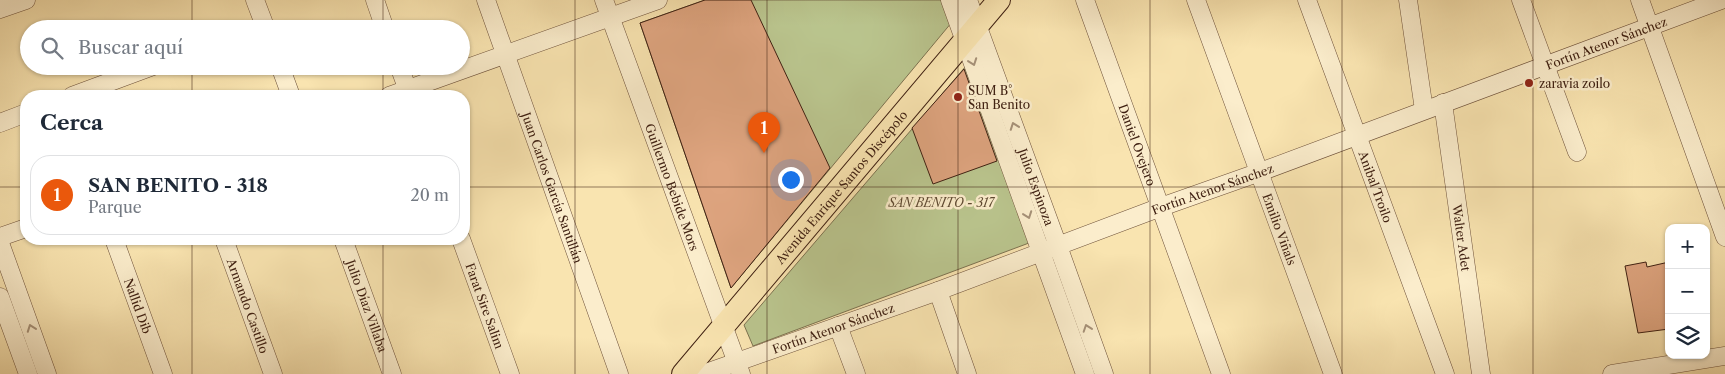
<!DOCTYPE html>
<html lang="es">
<meta charset="utf-8">
<style>
:root{--surface:#fff;--page:#f2f2f3;--text:#1f2937;--muted:#747a83;--line:#e0e1e3;--accent:#ea580c}
body{margin:0;font-family:"Libre Caslon Text",serif;background:var(--page);color:var(--text)}
.controls{position:absolute;right:15px;bottom:15px;display:grid;overflow:hidden;border-radius:10px;box-shadow:0 1px 4px #0004}
.controls button{width:45px;height:45px;display:grid;place-items:center;padding:0;border:0;border-bottom:1px solid var(--line);background:var(--surface);color:var(--text);font:25px sans-serif}
.you{position:absolute;left:790px;top:179px;width:18px;height:18px;margin:-12px;border:4px solid #fff;border-radius:50%;background:#1a73e8;box-shadow:0 0 0 8px #1a73e833}
.badge{display:grid;place-items:center;width:32px;height:32px;border-radius:50%;background:var(--accent);color:#fff;font-size:16px;font-weight:700}
.pin{position:absolute;translate:-50% -41px;filter:drop-shadow(0 1px 2px #0008)}
.pin::after{content:'';position:absolute;top:26px;width:18px;height:15px;background:inherit;clip-path:polygon(0 0,100% 0,50% 100%)}
.list{margin:0;padding:0;list-style:none}
h2{display:flex;justify-content:space-between;align-items:center;height:65px;margin:0;padding:0 20px;font-size:21px}
h2 small{font-size:16px;font-weight:400;color:var(--muted)}
.list li{display:grid;grid-template-columns:32px 1fr auto;gap:15px;align-items:center;box-sizing:border-box;height:80px;margin:0 10px 10px;padding:0 10px;border:1px solid var(--line);border-radius:20px}
.list b{display:block;font-size:19px;white-space:nowrap}
.list p{margin:0;font-size:16px;white-space:nowrap;color:var(--muted)}
.list em{font-size:16px;font-style:normal;color:var(--muted)}
.icon{flex:none;width:28px;height:28px;fill:none;stroke:currentColor;stroke-width:2;stroke-linecap:round;stroke-linejoin:round}
.map{position:relative;flex:none;width:1725px;height:374px;overflow:hidden}
.search{position:absolute;background:var(--surface);box-shadow:0 1px 4px #0004;left:20px;top:20px;width:450px;height:55px;display:flex;align-items:center;gap:12px;box-sizing:border-box;padding:0 18px;border-radius:28px;color:var(--muted);font-size:19px}
.panel{position:absolute;background:var(--surface);box-shadow:0 1px 4px #0004;left:20px;top:90px;width:450px;height:155px;border-radius:20px}
.map>svg:first-child{display:block}
</style>
<div class="map">
<svg width="1725" height="374" viewBox="0 0 1725 374">
<rect width="100%" height="100%" fill="#f9e4b0"/>
<filter id="stains"><feTurbulence type="fractalNoise" baseFrequency=".004" numOctaves="4"/><feColorMatrix values="0 0 0 0 .2 0 0 0 0 .09 0 0 0 0 .02 0 0 0 .5 -.17"/></filter>
<radialGradient id="worn" r=".72"><stop offset=".6" stop-color="#630" stop-opacity="0"/><stop offset="1" stop-color="#630" stop-opacity=".3"/></radialGradient>
<g fill="#bac58e" stroke="#7c7250">
<polygon points="705,0 944,0 952,22 731,288 640,23"/>
<polygon points="966,66 1029,243 753,346 744,325"/>
</g>
<g fill="#dea47f" stroke="#3f2012">
<polygon points="705,0 751,0 830,168 731,288 640,23"/>
<polygon points="964,69 997,161 933,184 912,128"/>
<polygon points="1646,262 1647,267 1669,262 1669,329 1638,333 1625,266"/>
</g>
<g fill="none" stroke-linecap="round" stroke-linejoin="round">
<g stroke="#6e513a" stroke-width="19">
<g id="minor">
<polyline points="255,0 266,29"/>
<polyline points="375,0 385,29"/>
<path id="s1" d="M486,0L619,374"/>
<path id="s2" d="M604,0L741,374"/>
<polyline points="950,0 1085,374"/>
<path id="s3" d="M968,0L1058,246L1104,374"/>
<path id="s4" d="M1085,0L1221,374"/>
<path id="s5" d="M1196,0L1333,374"/>
<path id="s6" d="M1307,0L1445,374"/>
<polyline points="1408,0 1424,110"/>
<polyline points="1521,0 1577,152"/>
<polyline points="1640,0 1725,237"/>
<polyline points="0,9 26,0"/>
<polyline points="280,66 291,96"/>
<polyline points="399,66 410,96"/>
<polyline points="72,96 153,66"/>
<polyline points="389,96 658,0"/>
<path id="s7" d="M1443,103L1481,374"/>
<polyline points="0,123 26,113"/>
<polyline points="0,237 26,228"/>
<path id="s8" d="M114,239L163,374"/>
<path id="s9" d="M224,239L273,374"/>
<path id="s10" d="M343,239L392,374"/>
<path id="s11" d="M461,239L510,374"/>
<polyline points="0,243 47,374"/>
<polyline points="938,291 967,374"/>
<polyline points="0,297 28,374"/>
<polyline points="838,326 856,374"/>
<path id="s12" d="M703,374L938,291L1161,207L1260,172L1721,0"/>
<polyline points="1612,374 1725,356"/>
</g>
</g>
<g stroke="#3f2012" stroke-width="24">
<g id="major">
<path id="s13" d="M683,374L999,0"/>
</g>
</g>
<use href="#minor" stroke="#fbedcc" stroke-width="18"/>
<use href="#major" stroke="#f9e4b0" stroke-width="22"/>
</g>
<defs><path id="oneway-chevron" d="M-2-3.5L2.5 0L-2 3.5" fill="none" stroke-width="1.6" stroke-linecap="round" stroke-linejoin="round" transform="scale(1.25)"/></defs>
<g stroke="#a69178">
<use href="#oneway-chevron" transform="translate(973 62) rotate(70)"/>
<use href="#oneway-chevron" transform="translate(1014 126) rotate(-110)"/>
<use href="#oneway-chevron" transform="translate(1028 215) rotate(70)"/>
<use href="#oneway-chevron" transform="translate(31 328) rotate(-110)"/>
<use href="#oneway-chevron" transform="translate(1087 328) rotate(-109)"/>
</g>
<path fill="none" stroke="#3f2012" stroke-width="1" stroke-opacity="0.55" d="M192,0V29M383,0V29M575,0V374M767,0V374M958,0V374M1150,0V374M1342,0V374M1533,0V374M192,66V96M383,66V96M0,187H26M464,187H1725M192,239V374M383,239V374"/>
<g fill="#8f2418" stroke="#fbedcc" stroke-width="2">
<circle cx="1529" cy="83" r="5"/>
<circle cx="958" cy="97" r="5"/>
</g>
<g text-anchor="middle" dominant-baseline="central" stroke-width="5" stroke-linejoin="round" paint-order="stroke">
<g font-size="12" fill="#3f2012" stroke="#fbedcc">
<text stroke="none"><textPath href="#s12" startOffset="962">Fortín Atenor Sánchez</textPath></text>
<text stroke="none"><textPath href="#s4" startOffset="154">Daniel Ovejero</textPath></text>
<text stroke="none"><textPath href="#s1" startOffset="199">Juan Carlos García Santillán</textPath></text>
<text stroke="none"><textPath href="#s2" startOffset="199">Guillermo Bebide Mors</textPath></text>
<text stroke="none"><textPath href="#s13" startOffset="245">Avenida Enrique Santos Discépolo</textPath></text>
<text stroke="none"><textPath href="#s3" startOffset="199">Julio Espinoza</textPath></text>
<text stroke="none"><textPath href="#s6" startOffset="199">Anibal Troilo</textPath></text>
<text stroke="none"><textPath href="#s12" startOffset="542">Fortín Atenor Sánchez</textPath></text>
<text stroke="none"><textPath href="#s5" startOffset="244">Emilio Viñals</textPath></text>
<text stroke="none"><textPath href="#s7" startOffset="136">Walter Adet</textPath></text>
<text stroke="none"><textPath href="#s8" startOffset="71">Nallid Dib</textPath></text>
<text stroke="none"><textPath href="#s9" startOffset="71">Armando Castillo</textPath></text>
<text stroke="none"><textPath href="#s10" startOffset="71">Julio Díaz Villaba</textPath></text>
<text stroke="none"><textPath href="#s11" startOffset="71">Farat Sire Salim</textPath></text>
<text stroke="none"><textPath href="#s12" startOffset="138">Fortín Atenor Sánchez</textPath></text>
</g>
<g font-size="12" fill="#3f2012" stroke="#fbedcc" text-anchor="start">
<text x="1539" y="83">zaravia zoilo</text>
<text x="968" y="90">SUM B°<tspan x="968" dy="14">San Benito</tspan></text>
</g>
<g font-size="12" font-style="italic" fill="#5e4931" stroke="#fbedcc">
<text x="941" y="202">SAN BENITO - 317</text>
</g>
</g>
<rect width="100%" height="100%" filter="url(#stains)"/>
<rect width="100%" height="100%" fill="url(#worn)"/>
</svg>
<div class="controls">
<button>+</button>
<button>−</button>
<button><svg class="icon" aria-label="layers" viewBox="0 0 24 24"><path d="M12 4l9 5-9 5-9-5zM3 14l9 5 9-5"/></svg></button>
</div>
<div class="you"></div>
<div class="pin badge" style="left:764px;top:153px">1</div>
<div class="search"><svg class="icon" aria-label="search" viewBox="0 0 24 24"><circle cx="10" cy="10" r="6"/><path d="M15 15l6 6"/></svg>Buscar aquí</div>
<section class="panel">
<h2>Cerca<small></small></h2>
<ul class="list">
<li><span class="badge">1</span><div><b>SAN BENITO - 318</b><p>Parque</p></div><em>20 m</em></li>
</ul>
</section>
</div>
